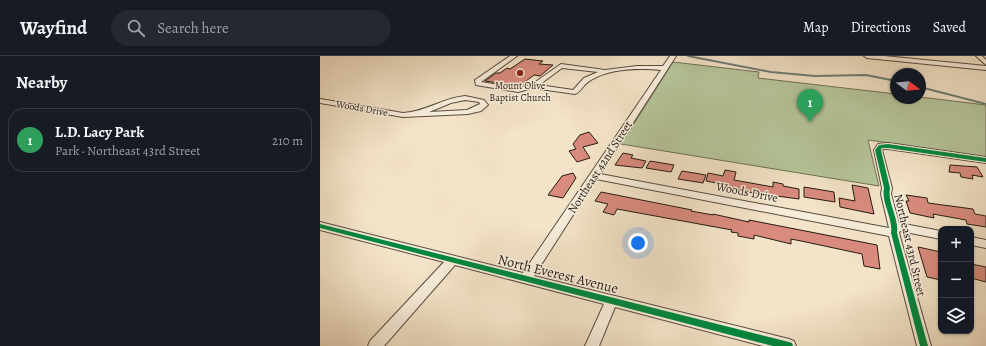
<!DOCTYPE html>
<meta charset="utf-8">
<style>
:root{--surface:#171b24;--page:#242831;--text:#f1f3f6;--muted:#9ea1a6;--line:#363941;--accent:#c59692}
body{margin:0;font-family:Alegreya,serif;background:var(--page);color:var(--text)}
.controls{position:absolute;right:12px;bottom:12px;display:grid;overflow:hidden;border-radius:8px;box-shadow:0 1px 3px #0004}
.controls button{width:36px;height:36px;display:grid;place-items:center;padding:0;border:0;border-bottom:1px solid var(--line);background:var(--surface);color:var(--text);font:20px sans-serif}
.compass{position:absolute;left:570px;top:12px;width:36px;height:36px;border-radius:50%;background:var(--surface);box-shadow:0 1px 3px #0004;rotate:106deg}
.you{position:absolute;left:318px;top:187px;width:14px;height:14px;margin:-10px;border:3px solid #fff;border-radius:50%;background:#1a73e8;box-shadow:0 0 0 6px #1a73e833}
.badge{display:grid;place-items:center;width:26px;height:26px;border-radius:50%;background:var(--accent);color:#fff;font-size:13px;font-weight:700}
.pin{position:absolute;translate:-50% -33px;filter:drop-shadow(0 1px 2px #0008)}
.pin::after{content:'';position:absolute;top:21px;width:14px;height:12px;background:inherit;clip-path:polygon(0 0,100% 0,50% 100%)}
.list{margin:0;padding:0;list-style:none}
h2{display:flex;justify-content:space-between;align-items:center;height:52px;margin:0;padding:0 16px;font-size:17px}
h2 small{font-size:13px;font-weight:400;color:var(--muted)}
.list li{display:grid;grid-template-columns:26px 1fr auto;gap:12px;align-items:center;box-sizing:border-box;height:64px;margin:0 8px 8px;padding:0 8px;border:1px solid var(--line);border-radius:16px}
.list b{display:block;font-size:15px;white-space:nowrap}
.list p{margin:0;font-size:13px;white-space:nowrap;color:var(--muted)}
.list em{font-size:13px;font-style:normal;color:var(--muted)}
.icon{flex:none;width:22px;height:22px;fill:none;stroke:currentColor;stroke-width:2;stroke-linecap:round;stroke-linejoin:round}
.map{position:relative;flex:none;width:666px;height:290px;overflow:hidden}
header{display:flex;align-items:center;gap:24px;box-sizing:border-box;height:56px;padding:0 20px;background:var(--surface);border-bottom:1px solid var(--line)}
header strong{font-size:19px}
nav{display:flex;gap:22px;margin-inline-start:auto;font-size:14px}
.search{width:280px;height:36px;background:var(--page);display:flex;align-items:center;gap:10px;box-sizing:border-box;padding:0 14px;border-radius:22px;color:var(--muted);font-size:15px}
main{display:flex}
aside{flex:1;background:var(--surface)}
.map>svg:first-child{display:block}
</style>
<header>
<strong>Wayfind</strong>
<div class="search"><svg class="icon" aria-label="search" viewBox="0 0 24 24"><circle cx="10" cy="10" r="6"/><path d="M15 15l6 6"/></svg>Search here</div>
<nav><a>Map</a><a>Directions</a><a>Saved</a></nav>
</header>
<main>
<aside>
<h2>Nearby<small></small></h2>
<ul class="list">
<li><span class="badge" style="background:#2e9e5b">1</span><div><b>L.D. Lacy Park</b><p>Park · Northeast 43rd Street</p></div><em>210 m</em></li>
</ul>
</aside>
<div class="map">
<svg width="666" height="290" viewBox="0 0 666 290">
<rect width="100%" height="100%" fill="#f3e3c8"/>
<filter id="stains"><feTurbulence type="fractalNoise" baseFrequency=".005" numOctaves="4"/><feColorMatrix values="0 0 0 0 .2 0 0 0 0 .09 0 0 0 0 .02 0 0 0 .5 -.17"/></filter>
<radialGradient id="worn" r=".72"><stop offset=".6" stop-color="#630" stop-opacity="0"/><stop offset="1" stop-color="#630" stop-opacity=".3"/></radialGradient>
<polygon fill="#b6c59a" stroke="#6e7056" points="353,6 439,16 438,22 576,38 576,42 600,41 666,49 666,101 548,84 559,130 301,88"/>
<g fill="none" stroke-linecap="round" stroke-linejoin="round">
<g stroke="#6c7c76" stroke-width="2">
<polyline points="368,0 451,16 495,20 546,19 576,25"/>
<polyline points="600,31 666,48"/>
</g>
</g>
<g fill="#d98b7e" stroke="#251a13">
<polygon points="205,3 223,5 219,8 233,9 220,20 214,19 206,25 207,27 204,29 198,30 165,25 176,17 180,17 187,12 190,13"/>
<polygon points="269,76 278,87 263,91 270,102 257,106 249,95 256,93 253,88 260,79"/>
<polygon points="303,97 313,99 311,102 326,105 322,112 295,109"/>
<polygon points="330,105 354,109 351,116 326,112"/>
<polygon points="630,109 657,111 663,121 652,119 653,123 641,121 640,117 629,116"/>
<polygon points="405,114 416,116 414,124 453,131 453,126 463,128 463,130 479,133 479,143 428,136 428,135 402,130 402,128 386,125 388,117 403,120"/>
<polygon points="362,115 386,119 383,127 358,123"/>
<polygon points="253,117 256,122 243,142 228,139 242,120"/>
<polygon points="532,129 548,132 554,158 520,151 519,142 535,145"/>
<polygon points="484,131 514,136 515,146 484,141"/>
<polygon points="281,136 372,154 371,155 393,159 393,158 429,166 429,164 557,189 560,213 544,210 542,198 486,186 471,183 471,188 434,179 434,183 418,180 418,177 411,176 412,174 297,153 294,159 283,156 288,148 275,145"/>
<polygon points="586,139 607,142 608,147 653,153 655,158 666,160 666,171 647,168 646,164 613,158 614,162 590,157 586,145 589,145"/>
<polygon points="598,191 621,196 621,224 607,221"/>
<polygon points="651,208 666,211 666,226 651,222"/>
</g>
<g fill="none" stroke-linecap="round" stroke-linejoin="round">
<g stroke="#584c40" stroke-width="2">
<g id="minor">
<path d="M190,0H197L161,26L198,32L211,29L241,8L285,14L317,10H343L350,0H356L280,118L569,172L561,138L562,132L554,94L558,88L568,87L666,101V107L568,93H563L562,94L572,132L571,138L579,167L621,175V183L580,175L579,177L611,290H597L569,180L276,123L214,220L469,283L474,285L476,290H443L295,251L279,290H265L284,248L135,209L64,290H48L50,285L124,206L0,174V166L203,217L341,14C319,12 291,12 271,24C264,27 261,36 255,38L213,32L198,36L156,29L155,24ZM242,12L278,16L264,22L253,34L219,29Z"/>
<polygon points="544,0 564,0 666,10 666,14 547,2"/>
<polygon points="656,0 662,0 666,4 666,9"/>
<path d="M145,40L164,44L168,49L161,55L148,58L83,61L0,47V43L83,57C105,56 123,42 145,40ZM145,44L159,46L160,48L147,54L109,56L131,47Z"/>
<polygon points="651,181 666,184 666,192 651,189"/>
</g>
</g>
<use href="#minor" fill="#f7eddb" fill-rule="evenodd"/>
<g stroke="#f7eddb" stroke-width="2">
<g id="cycleway">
<path d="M568,88L666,102V106L568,92H562L561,94L570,132C567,147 579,161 577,177L608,290H600L571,177C573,161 561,147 564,132L555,94L559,89Z"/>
<polygon points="0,168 469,286 472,287 473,290 453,290 0,172"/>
</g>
</g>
<use href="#cycleway" fill="#00873e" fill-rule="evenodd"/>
</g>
<circle fill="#8f2418" stroke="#f7eddb" stroke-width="1.5" cx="200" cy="17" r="4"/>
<g text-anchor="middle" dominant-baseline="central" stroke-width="3" stroke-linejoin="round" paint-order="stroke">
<g font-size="10" fill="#251a13" stroke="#f7eddb">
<text x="200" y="29">Mount Olive<tspan x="200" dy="12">Baptist Church</tspan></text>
</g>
<g font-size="10" fill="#251a13" stroke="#f7eddb">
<text transform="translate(42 52) rotate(10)">Woods Drive</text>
</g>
<g font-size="12" fill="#251a13" stroke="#f7eddb">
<text transform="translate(280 111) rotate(-57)">Northeast 42nd Street</text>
<text transform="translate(427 136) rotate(11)">Woods Drive</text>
<text transform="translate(590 189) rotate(77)">Northeast 43rd Street</text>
</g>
<g font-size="14" fill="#251a13" stroke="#f7eddb">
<text transform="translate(238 218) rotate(14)">North Everest Avenue</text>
</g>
</g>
<rect width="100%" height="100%" filter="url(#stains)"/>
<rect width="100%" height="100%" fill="url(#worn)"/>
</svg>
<div class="controls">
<button>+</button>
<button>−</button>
<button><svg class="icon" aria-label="layers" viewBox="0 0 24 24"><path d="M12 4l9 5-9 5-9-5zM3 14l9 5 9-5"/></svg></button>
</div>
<svg class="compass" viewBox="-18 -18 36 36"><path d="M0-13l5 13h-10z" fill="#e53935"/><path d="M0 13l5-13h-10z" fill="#9ea1a6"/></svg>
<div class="you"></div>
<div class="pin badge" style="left:490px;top:66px;background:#2e9e5b">1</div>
</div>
</main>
